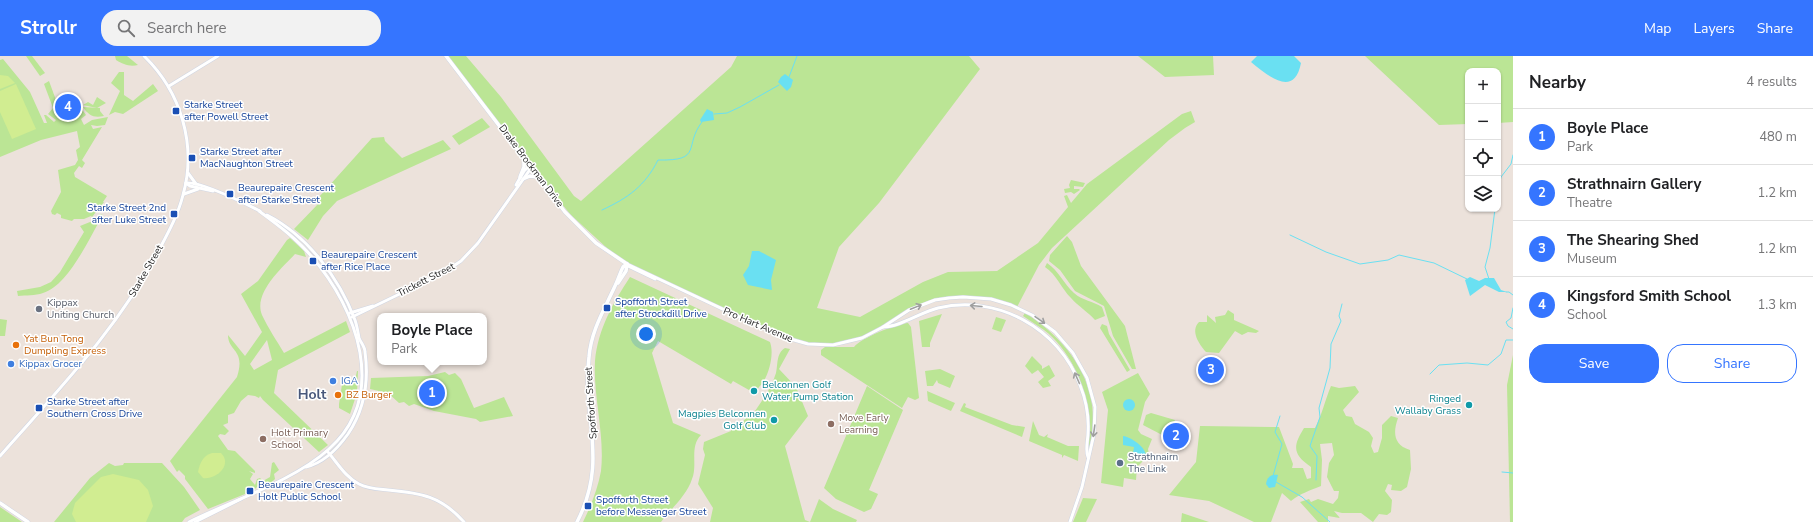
<!DOCTYPE html>
<meta charset="utf-8">
<style>
:root{--surface:#fff;--page:#f2f2f2;--text:#202124;--muted:#757577;--line:#e0e0e0;--accent:#3575ff}
body{margin:0;font-family:"Nunito Sans",sans-serif;background:var(--page);color:var(--text)}
.controls{position:absolute;right:12px;top:12px;display:grid;overflow:hidden;border-radius:8px;box-shadow:0 1px 3px #0004}
.controls button{width:36px;height:36px;display:grid;place-items:center;padding:0;border:0;border-bottom:1px solid var(--line);background:var(--surface);color:var(--text);font:20px sans-serif}
.you{position:absolute;left:646px;top:278px;width:14px;height:14px;margin:-10px;border:3px solid #fff;border-radius:50%;background:#1a73e8;box-shadow:0 0 0 6px #1a73e833}
.badge{display:grid;place-items:center;width:26px;height:26px;border-radius:50%;background:var(--accent);color:#fff;font-size:13px;font-weight:700}
.pin{position:absolute;translate:-50% -50%;border:2px solid #fff;box-shadow:0 1px 4px #0006}
.popup{position:absolute;left:377px;top:257px;width:110px;height:52px;box-sizing:border-box;display:grid;place-content:center;border-radius:8px;background:var(--surface);filter:drop-shadow(0 1px 3px #0005);font-size:13px;white-space:nowrap;color:var(--muted)}
.popup b{font-size:15px;color:var(--text)}
.popup::after{content:'';position:absolute;left:50%;top:100%;margin-left:-8px;border:8px solid transparent;border-top-color:var(--surface)}
.list{margin:0;padding:0;list-style:none}
h2{display:flex;justify-content:space-between;align-items:center;height:52px;margin:0;padding:0 16px;font-size:17px}
h2 small{font-size:13px;font-weight:400;color:var(--muted)}
.list li{display:grid;grid-template-columns:26px 1fr auto;gap:12px;align-items:center;box-sizing:border-box;height:56px;padding:0 16px;border-top:1px solid var(--line)}
.list b{display:block;font-size:15px;white-space:nowrap}
.list p{margin:0;font-size:13px;white-space:nowrap;color:var(--muted)}
.list em{font-size:13px;font-style:normal;color:var(--muted)}
.actions{display:flex;gap:8px;padding:12px 16px}
.actions a{flex:1;padding:9px 0;border:1px solid var(--accent);border-radius:16px;text-align:center;font-size:14px;color:var(--accent)}
.actions .main{background:var(--accent);color:#fff}
.icon{flex:none;width:22px;height:22px;fill:none;stroke:currentColor;stroke-width:2;stroke-linecap:round;stroke-linejoin:round}
.map{position:relative;flex:none;width:1513px;height:466px;overflow:hidden}
header{display:flex;align-items:center;gap:24px;box-sizing:border-box;height:56px;padding:0 20px;background:var(--accent);color:#fff}
header strong{font-size:19px}
nav{display:flex;gap:22px;margin-inline-start:auto;font-size:14px}
.search{width:280px;height:36px;background:var(--page);display:flex;align-items:center;gap:10px;box-sizing:border-box;padding:0 14px;border-radius:16px;color:var(--muted);font-size:15px}
main{display:flex}
aside{flex:1;background:var(--surface)}
.map>svg:first-child{display:block}
</style>
<header>
<strong>Strollr</strong>
<div class="search"><svg class="icon" aria-label="search" viewBox="0 0 24 24"><circle cx="10" cy="10" r="6"/><path d="M15 15l6 6"/></svg>Search here</div>
<nav><a>Map</a><a>Layers</a><a>Share</a></nav>
</header>
<main>
<div class="map">
<svg width="1513" height="466" viewBox="0 0 1513 466">
<rect width="100%" height="100%" fill="#ece2db"/>
<g fill="#bbe595" fill-rule="evenodd">
<polygon points="26,0 32,0 45,17 40,20"/>
<path d="M115,0H127L138,9C129,11 123,8 116,4Z"/>
<polygon points="446,0 466,0 501,41 574,140 581,145 731,11 737,0 969,0 980,13 879,147 839,191 817,252 860,261 923,226 948,216 997,215 1038,187 1068,151 1064,140 1067,139 1071,147 1087,128 1182,58 1191,55 1195,66 1185,72 1169,84 1052,192 1039,209 1017,251 977,241 935,244 909,254 883,271 862,282 848,286 815,289 784,281 624,205 608,193 571,159 539,121"/>
<polygon points="1138,0 1213,0 1214,19 1165,21"/>
<polygon points="1365,0 1513,0 1513,66 1498,67 1498,15 1468,15 1468,68 1439,69"/>
<polygon points="3,3 30,36 44,67 47,67 44,59 46,59 54,66 56,64 48,58 53,52 44,28 49,25 60,55 54,60 63,54 67,59 71,58 81,52 86,59 81,63 84,69 92,64 108,61 105,69 97,70 91,69 93,73 102,71 82,104 85,107 82,112 79,110 74,117 75,121 107,140 103,146 104,146 92,161 91,160 84,163 74,163 72,165 61,162 61,159 57,157 55,159 52,158 51,155 61,136 58,114 75,109 78,104 76,94 80,91 77,75 41,84 0,101 0,4"/>
<polygon points="119,16 124,16 124,39 133,45 153,28 158,35 123,58 115,56 109,59 120,35 111,27"/>
<polygon points="97,41 106,47 97,52 83,49 88,46 93,49"/>
<path d="M83,51L100,52V55L104,60C94,62 89,60 83,51Z"/>
<polygon points="482,62 490,71 459,89 452,80"/>
<polygon points="384,81 385,85 402,102 443,84 451,93 337,145 323,160 308,184 294,173 319,147 319,141 372,82"/>
<polygon points="1071,124 1085,127 1083,131 1074,130 1074,133 1079,133 1080,134 1074,138 1071,136 1065,137 1064,133 1070,132 1069,129"/>
<path d="M100,158L103,159C89,182 69,229 43,237C35,240 26,239 18,240L17,235L40,231L51,226L60,216L84,176L80,170L95,164Z"/>
<polygon points="1067,180 1072,186 1081,210 1125,270 1136,313 1132,313 1113,280 1104,250 1075,235 1060,214 1049,205 1050,199"/>
<path d="M290,182L304,195L306,201L295,198C282,212 253,237 262,259C268,272 277,285 284,297L346,265L350,276L278,314L274,337L328,389L319,396L263,344L260,340L259,342L255,340L248,339L241,345L234,357L228,359V367L223,369L229,375L225,379L220,378L218,380L228,394L235,395L255,415V417L249,415L253,418L250,423L255,429L257,423L260,422L263,425L270,421L272,407L274,406L279,414L274,418L275,423L270,428L258,430L252,436L251,433L245,438L208,453L185,423V420L179,414L177,416L170,405L237,321C246,293 228,296 228,279L245,300L262,276L241,238L258,225L287,184ZM267,284L272,304L254,314L250,308Z"/>
<path d="M1047,207C1059,215 1064,228 1074,237C1083,245 1093,245 1102,251L1105,260L1095,264C1088,256 1078,250 1071,242C1061,232 1057,219 1045,211Z"/>
<path d="M630,221L770,286C774,297 770,314 764,325C761,330 757,331 756,338L733,325L731,328L658,285L652,297L673,367L701,379C689,391 698,409 692,423C687,439 671,453 661,466H583C591,450 598,432 601,415C605,378 593,341 595,305C598,273 613,247 630,221Z"/>
<path d="M1228,254L1234,258V264L1259,275L1256,277L1248,276L1242,279L1235,275L1219,297L1206,296C1199,288 1190,275 1199,266H1207V259L1216,267L1215,261L1225,259Z"/>
<path d="M1025,257C1073,287 1105,335 1089,393C1086,387 1090,367 1089,357C1085,327 1068,292 1044,274C1037,269 1030,265 1023,260Z"/>
<polygon points="942,258 930,287 930,291 922,291 919,265"/>
<polygon points="996,261 1006,264 1001,276 992,273"/>
<polygon points="0,263 7,264 5,280 0,280"/>
<path d="M908,267L911,271L919,342L915,344L908,341L902,352L821,299V294L825,291H854C861,282 896,268 908,267Z"/>
<polygon points="1102,268 1107,270 1109,278 1130,314 1127,316 1100,272"/>
<path d="M785,292L790,293L779,313L796,331L808,360L785,390L805,464L810,466L819,443L833,453L857,464L856,466H710L713,452L698,428L705,399L703,393L704,386L731,375V372L741,367L752,357L753,358C762,345 771,333 776,317C778,309 776,297 785,292Z"/>
<polygon points="1513,299 1513,466 1510,466 1507,329"/>
<polygon points="1032,300 1042,310 1042,313 1049,309 1055,320 1048,325 1051,330 1043,332 1038,326 1044,321 1038,314 1032,318 1025,310"/>
<polygon points="940,313 955,320 950,332 938,327 937,324 933,330 927,330 925,315"/>
<polygon points="357,315 358,315 357,337 350,358 339,352 339,348 343,322 355,324"/>
<polygon points="445,316 449,319 455,317 461,323 474,352 504,341 513,360 480,366 476,363 434,355 414,348 409,350 404,346 399,347 388,337 370,333 371,322 428,320"/>
<polygon points="1138,317 1150,338 1145,346 1138,374 1141,378 1152,383 1148,393 1149,399 1137,411 1136,424 1124,422 1123,431 1101,427 1108,354 1102,336"/>
<polygon points="867,330 903,354 869,434 878,438 871,453 864,456 836,443 824,432"/>
<path d="M1331,330L1339,332L1355,330L1359,336L1343,354L1346,360L1352,361L1355,368L1369,376L1373,382L1371,390L1374,397L1378,396L1382,382V369L1391,360L1398,362C1393,376 1393,389 1410,394L1411,413L1407,431L1401,435L1391,434L1392,429L1388,428L1385,435L1392,444L1391,456L1387,459L1379,458L1373,466L1361,457H1342L1334,455L1340,462L1328,460V466H1318L1300,446L1309,443L1311,446L1318,443L1333,448L1338,442L1339,435H1334L1327,421L1329,407L1334,399L1332,387L1320,388L1322,404L1321,430C1309,435 1301,437 1291,445L1282,437L1271,466H1254L1209,445L1169,439L1196,406L1200,370H1202L1279,371L1293,408L1292,412H1303L1307,423L1311,422V411C1292,398 1293,390 1304,372H1315C1322,359 1325,344 1331,330Z"/>
<polygon points="927,335 955,347 951,355 928,345"/>
<polygon points="964,347 966,348 965,351 1012,369 1025,371 1022,381 960,355"/>
<polygon points="1151,357 1175,364 1166,381 1143,369 1146,359"/>
<polygon points="1033,365 1039,379 1044,381 1048,378 1047,381 1068,390 1079,390 1078,405 1064,399 1062,402 1062,399 1029,385"/>
<polygon points="109,407 115,410 123,409 124,407 162,407 184,431 200,454 185,462 182,466 54,466 90,422"/>
<polygon points="1083,442 1097,443 1086,466 1073,466"/>
<polygon points="0,451 22,466 0,466"/>
<polygon points="1182,457 1209,466 1181,466"/>
</g>
<g fill="#d1ed91">
<polygon points="0,19 8,20 15,27 0,33"/>
<polygon points="16,28 36,73 12,83 0,56 0,35"/>
<path d="M212,397H221C233,409 216,424 203,422L198,416C200,406 203,400 212,397Z"/>
<polygon points="113,418 139,424 148,434 153,450 146,466 76,466 72,458 75,447 101,421"/>
</g>
<g fill="#6ae0f2">
<path d="M1257,0H1294L1301,7C1294,43 1267,19 1251,6Z"/>
<polygon points="785,18 793,24 791,31 787,35 778,26 781,21"/>
<polygon points="707,53 713,56 714,64 701,66 700,64"/>
<polygon points="752,195 759,195 776,204 771,224 772,234 748,229 743,219 749,210"/>
<polygon points="1470,221 1479,225 1485,222 1494,222 1501,234 1507,236 1499,236 1485,229 1470,240 1465,224"/>
<circle cx="1129" cy="349" r="6"/>
<path d="M1123,380C1131,381 1146,391 1146,400L1139,401L1133,397L1134,391L1123,389Z"/>
<path d="M1278,419L1275,431L1269,432L1266,428C1267,421 1271,418 1278,419Z"/>
</g>
<g fill="none" stroke-linecap="round" stroke-linejoin="round">
<g stroke="#6ae0f2" stroke-width="1">
<polyline points="789,21 797,0"/>
<polyline points="714,58 727,57 740,51 779,29"/>
<polyline points="1498,135 1501,121 1511,108 1513,99"/>
<path d="M602,154C628,142 645,130 658,104C704,105 683,90 702,66"/>
<polyline points="1290,179 1326,196 1360,208 1388,204 1399,199 1434,207 1467,223"/>
<polyline points="1489,223 1485,211 1490,192 1495,153"/>
<polyline points="1506,236 1509,236 1513,239"/>
<polyline points="1513,252 1511,262 1506,266 1508,270 1513,273"/>
<polyline points="1430,318 1439,309 1467,307 1488,309 1501,298 1506,284 1513,284"/>
<polyline points="1502,416 1513,417"/>
<polyline points="1273,420 1282,388 1275,376 1280,360"/>
<polyline points="1316,424 1317,400 1310,390 1320,361 1319,352 1330,312 1331,288 1341,265 1339,260 1342,248"/>
<polyline points="1276,426 1302,441 1330,466"/>
</g>
<g stroke="#d0d6e3" stroke-width="4">
<g id="tertiary">
<polyline points="169,30 218,0"/>
<polyline points="188,117 196,128"/>
<path d="M186,127C201,125 246,148 260,155"/>
<polyline points="186,127 190,130 213,135"/>
<polyline points="516,129 524,115 530,109"/>
<polyline points="184,138 198,133"/>
<path d="M267,159C308,180 339,222 355,264C357,270 358,276 359,282C361,287 365,291 365,296C369,325 364,354 348,378C338,392 324,407 306,411"/>
<polyline points="627,208 780,280 808,288 833,289 862,282 883,271 909,254 935,244 949,242 963,241 991,243 1011,249 1032,259 1055,276 1073,297 1087,322 1095,351 1094,378 1082,431 1070,466"/>
<polyline points="628,210 655,223"/>
<polyline points="350,257 373,250"/>
<polyline points="352,261 443,217 461,205 478,187 529,115 530,109"/>
<path d="M883,271C900,271 921,256 938,252C997,238 1059,272 1080,329C1086,344 1089,361 1088,377C1088,384 1085,394 1088,401"/>
<path d="M327,395C337,406 345,421 359,428C368,433 378,433 388,434C421,437 441,440 464,466"/>
<path d="M0,400C58,334 118,273 159,194C168,177 178,159 183,139C197,89 181,36 144,0"/>
<path d="M189,466C231,445 294,425 329,393C389,339 357,253 312,201C297,183 278,169 259,155"/>
<polyline points="195,466 241,443"/>
</g>
</g>
<g stroke="#d0d6e3" stroke-width="4.5">
<g id="secondary">
<polyline points="446,0 565,156 596,187 627,208"/>
<polyline points="520,121 524,111 524,101"/>
<polyline points="523,123 530,120 538,121"/>
<polyline points="618,227 626,215 627,208"/>
<polyline points="0,447 28,466"/>
<path d="M577,466C609,404 582,363 589,301C591,275 604,254 615,230C618,224 620,217 623,211L627,208"/>
</g>
</g>
<use href="#tertiary" stroke="#fff" stroke-width="3"/>
<use href="#secondary" stroke="#fff" stroke-width="3.5"/>
</g>
<defs><path id="oneway-shaft" d="M-6 0H5M1.5-3L5.5 0L1.5 3" fill="none" stroke-width="1.6" stroke-linecap="round" stroke-linejoin="round"/></defs>
<g stroke="#9f9f9f">
<use href="#oneway-shaft" transform="translate(976 250) rotate(-175)"/>
<use href="#oneway-shaft" transform="translate(916 251) rotate(-22)"/>
<use href="#oneway-shaft" transform="translate(1040 264) rotate(35)"/>
<use href="#oneway-shaft" transform="translate(1077 322) rotate(-114)"/>
<use href="#oneway-shaft" transform="translate(1094 375) rotate(98)"/>
</g>
<g fill="#1a4fb4" stroke="#fff" stroke-width="1.5">
<rect x="172" y="51" width="8" height="8" rx="2"/>
<rect x="188" y="98" width="8" height="8" rx="2"/>
<rect x="226" y="134" width="8" height="8" rx="2"/>
<rect x="170" y="154" width="8" height="8" rx="2"/>
<rect x="309" y="201" width="8" height="8" rx="2"/>
<rect x="603" y="248" width="8" height="8" rx="2"/>
<rect x="35" y="348" width="8" height="8" rx="2"/>
<rect x="246" y="431" width="8" height="8" rx="2"/>
<rect x="584" y="446" width="8" height="8" rx="2"/>
</g>
<circle fill="#6b7280" stroke="#fff" stroke-width="1.5" cx="39" cy="253" r="4"/>
<g fill="#e8710a" stroke="#fff" stroke-width="1.5">
<circle cx="16" cy="289" r="4"/>
<circle cx="338" cy="339" r="4"/>
</g>
<g fill="#3f7fe0" stroke="#fff" stroke-width="1.5">
<circle cx="11" cy="308" r="4"/>
<circle cx="333" cy="325" r="4"/>
</g>
<g fill="#0f9aa8" stroke="#fff" stroke-width="1.5">
<circle cx="754" cy="335" r="4"/>
<circle cx="1469" cy="349" r="4"/>
<circle cx="774" cy="364" r="4"/>
</g>
<g fill="#8d6e63" stroke="#fff" stroke-width="1.5">
<circle cx="831" cy="368" r="4"/>
<circle cx="263" cy="383" r="4"/>
</g>
<circle fill="#5c6f8a" stroke="#fff" stroke-width="1.5" cx="1120" cy="407" r="4"/>
<g text-anchor="middle" dominant-baseline="central" stroke-width="3" stroke-linejoin="round" paint-order="stroke">
<g font-size="10" fill="#164399" stroke="#fff" text-anchor="start">
<text x="184" y="49">Starke Street<tspan x="184" dy="12">after Powell Street</tspan></text>
<text x="200" y="96">Starke Street after<tspan x="200" dy="12">MacNaughton Street</tspan></text>
<text x="238" y="132">Beaurepaire Crescent<tspan x="238" dy="12">after Starke Street</tspan></text>
<text x="166" y="152" text-anchor="end">Starke Street 2nd<tspan x="166" dy="12">after Luke Street</tspan></text>
<text x="321" y="199">Beaurepaire Crescent<tspan x="321" dy="12">after Rice Place</tspan></text>
<text x="615" y="246">Spofforth Street<tspan x="615" dy="12">after Strockdill Drive</tspan></text>
<text x="47" y="346">Starke Street after<tspan x="47" dy="12">Southern Cross Drive</tspan></text>
<text x="258" y="429">Beaurepaire Crescent<tspan x="258" dy="12">Holt Public School</tspan></text>
<text x="596" y="444">Spofforth Street<tspan x="596" dy="12">before Messenger Street</tspan></text>
</g>
<g font-size="10" fill="#2a2a2a" stroke="#fff">
<text transform="translate(531 110) rotate(53)">Drake Brockman Drive</text>
<text transform="translate(146 215) rotate(-60)">Starke Street</text>
<text transform="translate(426 224) rotate(-27)">Trickett Street</text>
<text transform="translate(758 269) rotate(23)">Pro Hart Avenue</text>
<text transform="translate(591 347) rotate(-94)">Spofforth Street</text>
</g>
<g font-size="10" fill="#5b616d" stroke="#fff" text-anchor="start">
<text x="47" y="247">Kippax<tspan x="47" dy="12">Uniting Church</tspan></text>
</g>
<g font-size="10" fill="#c56008" stroke="#fff" text-anchor="start">
<text x="24" y="283">Yat Bun Tong<tspan x="24" dy="12">Dumpling Express</tspan></text>
<text x="346" y="339">BZ Burger</text>
</g>
<g font-size="10" fill="#366cbe" stroke="#fff" text-anchor="start">
<text x="19" y="308">Kippax Grocer</text>
<text x="341" y="325">IGA</text>
</g>
<g font-size="10" fill="#0d838f" stroke="#fff" text-anchor="end">
<text x="762" y="329" text-anchor="start">Belconnen Golf<tspan x="762" dy="12">Water Pump Station</tspan></text>
<text x="1461" y="343">Ringed<tspan x="1461" dy="12">Wallaby Grass</tspan></text>
<text x="766" y="358">Magpies Belconnen<tspan x="766" dy="12">Golf Club</tspan></text>
</g>
<g font-size="10" fill="#785e54" stroke="#fff" text-anchor="start">
<text x="839" y="362">Move Early<tspan x="839" dy="12">Learning</tspan></text>
<text x="271" y="377">Holt Primary<tspan x="271" dy="12">School</tspan></text>
</g>
<g font-size="10" fill="#4e5e75" stroke="#fff" text-anchor="start">
<text x="1128" y="401">Strathnairn<tspan x="1128" dy="12">The Link</tspan></text>
</g>
<g font-size="14" font-weight="bold" fill="#49587b" stroke="#fff">
<text x="312" y="338">Holt</text>
</g>
</g>
</svg>
<div class="controls">
<button>+</button>
<button>−</button>
<button><svg class="icon" aria-label="locate" viewBox="0 0 24 24"><circle cx="12" cy="12" r="6"/><path d="M12 2v4M12 18v4M2 12h4M18 12h4"/></svg></button>
<button><svg class="icon" aria-label="layers" viewBox="0 0 24 24"><path d="M12 4l9 5-9 5-9-5zM3 14l9 5 9-5"/></svg></button>
</div>
<div class="you"></div>
<div class="pin badge" style="left:432px;top:337px">1</div>
<div class="popup"><b>Boyle Place</b>Park</div>
<div class="pin badge" style="left:1176px;top:380px">2</div>
<div class="pin badge" style="left:1211px;top:314px">3</div>
<div class="pin badge" style="left:68px;top:51px">4</div>
</div>
<aside>
<h2>Nearby<small>4 results</small></h2>
<ul class="list">
<li><span class="badge">1</span><div><b>Boyle Place</b><p>Park</p></div><em>480 m</em></li>
<li><span class="badge">2</span><div><b>Strathnairn Gallery</b><p>Theatre</p></div><em>1.2 km</em></li>
<li><span class="badge">3</span><div><b>The Shearing Shed</b><p>Museum</p></div><em>1.2 km</em></li>
<li><span class="badge">4</span><div><b>Kingsford Smith School</b><p>School</p></div><em>1.3 km</em></li>
</ul>
<div class="actions"><a class="main">Save</a><a>Share</a></div>
</aside>
</main>
